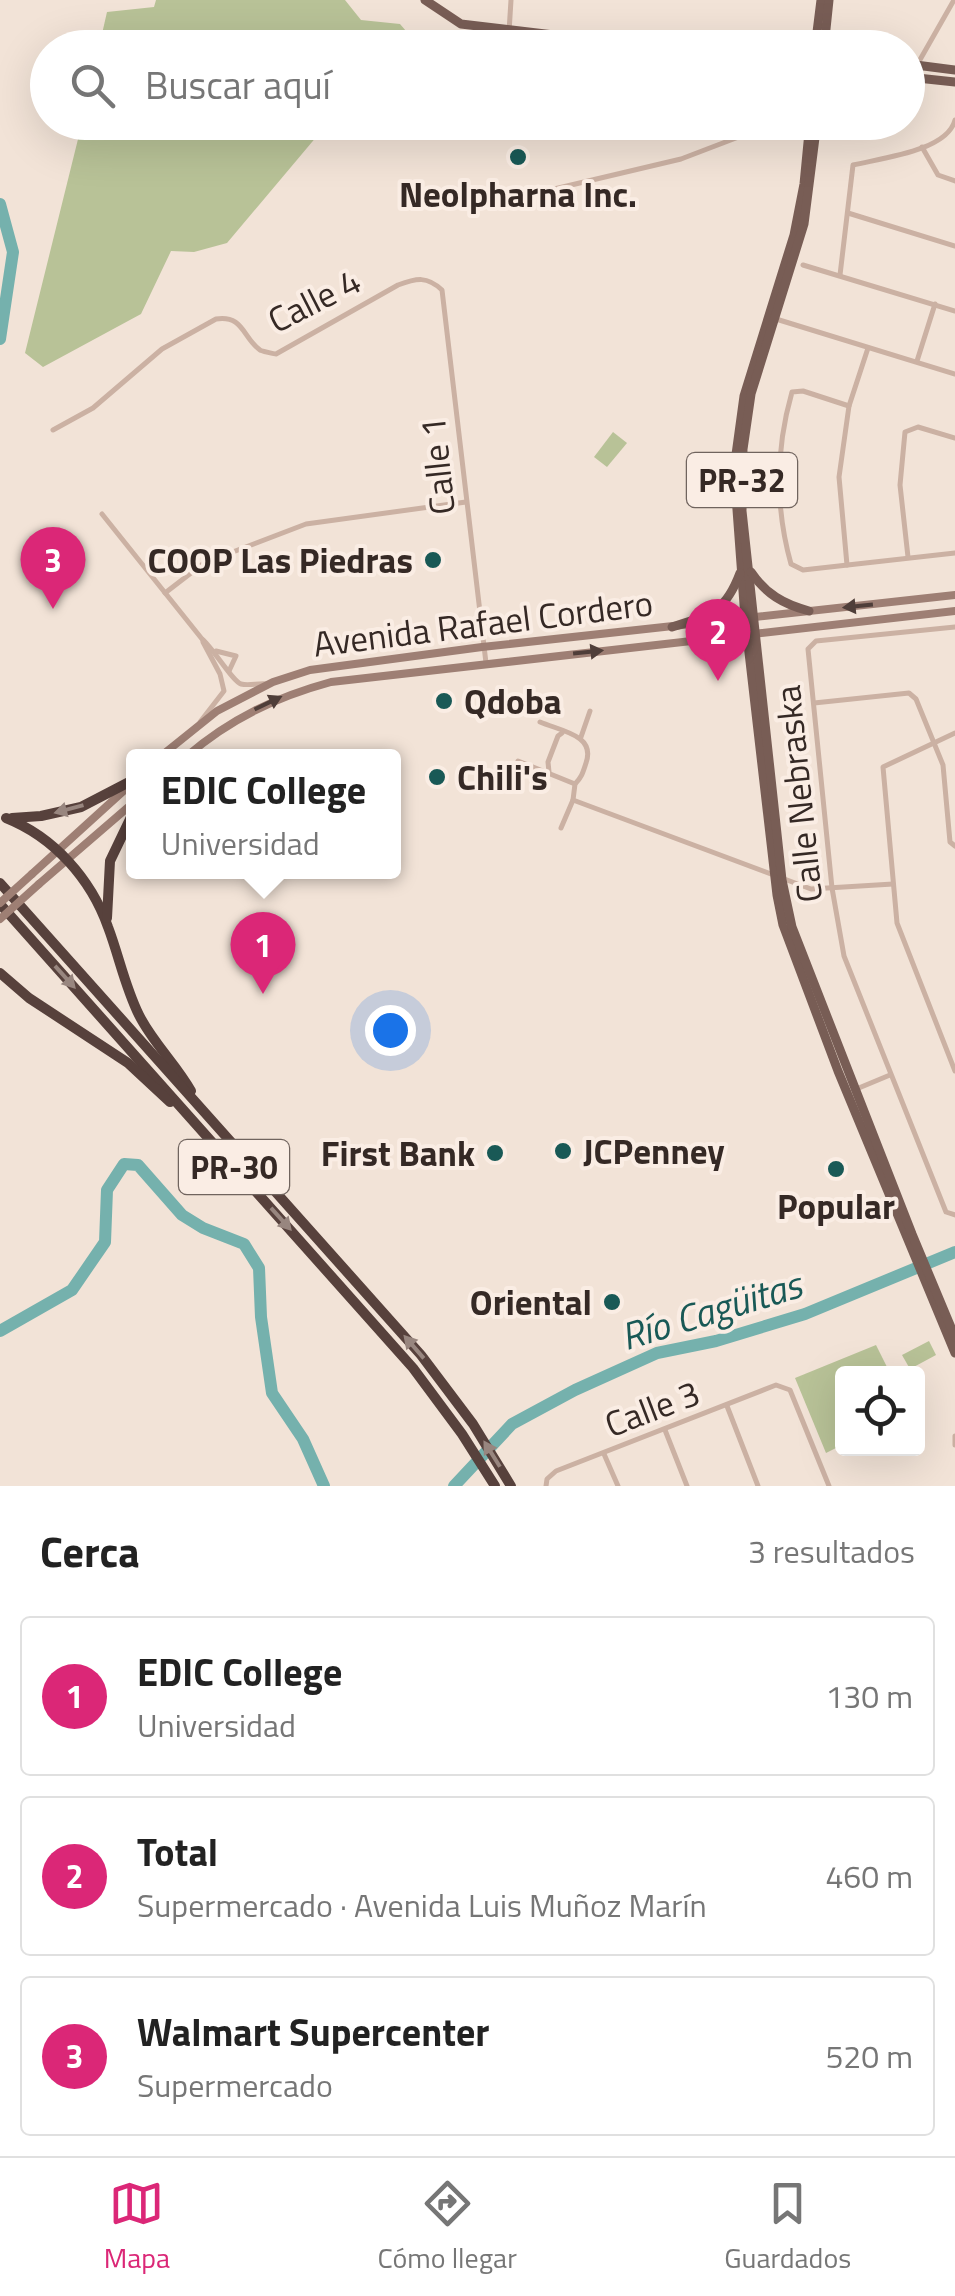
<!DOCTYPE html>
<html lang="es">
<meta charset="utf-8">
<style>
:root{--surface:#fff;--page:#f6f6f6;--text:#222;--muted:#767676;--line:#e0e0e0;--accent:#db2777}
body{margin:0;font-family:"Titillium Web",sans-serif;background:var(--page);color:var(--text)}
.controls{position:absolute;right:30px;bottom:30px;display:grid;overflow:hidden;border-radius:10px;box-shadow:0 10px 40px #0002}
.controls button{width:90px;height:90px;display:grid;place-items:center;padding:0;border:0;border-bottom:2px solid var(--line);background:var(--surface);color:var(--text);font:50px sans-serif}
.you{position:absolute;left:390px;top:1030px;width:35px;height:35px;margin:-25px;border:8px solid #fff;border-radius:50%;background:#1a73e8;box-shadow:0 0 0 15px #1a73e833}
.badge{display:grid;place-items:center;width:65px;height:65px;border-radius:50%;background:var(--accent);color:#fff;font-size:32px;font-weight:700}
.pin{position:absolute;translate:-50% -82px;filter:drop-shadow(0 2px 5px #0008)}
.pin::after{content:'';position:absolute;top:52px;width:35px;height:30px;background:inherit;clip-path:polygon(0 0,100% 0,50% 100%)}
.popup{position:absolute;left:126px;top:749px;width:275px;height:130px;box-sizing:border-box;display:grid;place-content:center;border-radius:10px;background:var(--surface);filter:drop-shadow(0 2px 8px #0005);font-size:32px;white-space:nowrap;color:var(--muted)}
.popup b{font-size:38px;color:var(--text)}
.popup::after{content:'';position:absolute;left:50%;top:100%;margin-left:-20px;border:20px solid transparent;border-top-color:var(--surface)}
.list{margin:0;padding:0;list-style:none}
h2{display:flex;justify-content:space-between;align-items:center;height:130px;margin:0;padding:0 40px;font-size:42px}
h2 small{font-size:32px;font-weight:400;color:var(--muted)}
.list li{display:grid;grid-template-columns:65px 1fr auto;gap:30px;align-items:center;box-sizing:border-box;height:160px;margin:0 20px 20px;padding:0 20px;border:2px solid var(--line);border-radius:10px}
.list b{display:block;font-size:38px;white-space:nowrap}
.list p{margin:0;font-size:32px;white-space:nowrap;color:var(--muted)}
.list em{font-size:32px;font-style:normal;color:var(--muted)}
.icon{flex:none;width:55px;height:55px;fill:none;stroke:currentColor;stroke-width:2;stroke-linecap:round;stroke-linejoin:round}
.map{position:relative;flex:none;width:955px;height:1486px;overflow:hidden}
.search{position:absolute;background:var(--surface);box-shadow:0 10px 40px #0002;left:30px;right:30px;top:30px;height:110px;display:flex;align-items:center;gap:25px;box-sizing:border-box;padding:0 35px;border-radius:55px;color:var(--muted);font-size:38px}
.sheet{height:670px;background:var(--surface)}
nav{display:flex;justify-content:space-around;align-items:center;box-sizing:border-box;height:140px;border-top:2px solid var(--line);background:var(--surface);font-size:28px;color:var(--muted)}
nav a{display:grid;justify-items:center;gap:5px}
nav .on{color:var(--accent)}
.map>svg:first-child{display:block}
</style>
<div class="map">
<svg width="955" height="1486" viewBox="0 0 955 1486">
<rect width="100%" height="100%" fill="#f2e3d7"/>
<g fill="#b8c297">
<polygon points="156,0 345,0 361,20 400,24 406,31 392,47 99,47 107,12 154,7"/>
<polygon points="82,123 328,123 227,243 194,252 171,251 141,314 43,367 25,353"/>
<polygon points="613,432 627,443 607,467 594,457"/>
<polygon points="929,1341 936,1355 910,1369 902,1355"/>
<polygon points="876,1345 890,1373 842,1374 842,1445 826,1453 795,1378"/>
</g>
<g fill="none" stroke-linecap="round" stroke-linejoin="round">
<g stroke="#75b1ad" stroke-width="12">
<polyline points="0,204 13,252 0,339"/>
<polyline points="0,1331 72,1290 105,1242 107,1190 124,1164 138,1165 182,1215 203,1228 244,1244 259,1268 261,1317 272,1393 303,1439 324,1486"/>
<polyline points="454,1486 512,1424 575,1390 657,1353 716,1341 805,1314 955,1252"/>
</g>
<g stroke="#cbb1a3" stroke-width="5">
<polyline points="509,32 511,0"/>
<polyline points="917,65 954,0"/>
<polyline points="922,147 938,175 955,181"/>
<polyline points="550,190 681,159 749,133 809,138"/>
<polyline points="848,213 955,246"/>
<polyline points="803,265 955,311"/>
<path d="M840,275L853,165C882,158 947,151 955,120"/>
<polyline points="776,319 955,374"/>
<polyline points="917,361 935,304"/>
<path d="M849,406L803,391L792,392C776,448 775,507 791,564L803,570L955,553"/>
<path d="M53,430L93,408L162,349L216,319C244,315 242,337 260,350C261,351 275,354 276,354L398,285C417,278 427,276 442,290L486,663"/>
<path d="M102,514L202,639C213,648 233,682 241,684C249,686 258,683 267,684"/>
<polyline points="908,557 900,485 905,432 918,427 955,438"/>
<polyline points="847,565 839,477 849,406 868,348"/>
<polyline points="165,593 204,563 306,524 466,502"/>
<polyline points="955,627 816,641 808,649 832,888 844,956 946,1212 955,1215"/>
<polyline points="216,651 236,656 229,671"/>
<polyline points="814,703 909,693 916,699 943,765 950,842 955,846"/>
<polyline points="200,722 224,691 220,674 203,642"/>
<path d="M540,722C561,731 596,735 586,763C583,772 582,777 575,784L573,800L561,828"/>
<polyline points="955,733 883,767 897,923 955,1071"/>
<polyline points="581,737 590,711"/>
<polyline points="518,761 575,784"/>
<polyline points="549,772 548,762 558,736 562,733"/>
<polyline points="573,800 811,889 893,884"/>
<polyline points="854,1090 890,1075"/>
<polyline points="727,1406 758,1486"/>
<polyline points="665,1430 687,1486"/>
<polyline points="955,1436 955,1445"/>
<polyline points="604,1454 618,1486"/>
<polyline points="546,1486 547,1479 556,1471 776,1385 790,1390 829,1486"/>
</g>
<g stroke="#9e7f74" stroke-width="8">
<polyline points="161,756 217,711 273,682 310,670 482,647 955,595"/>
<path d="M187,756C230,719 276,697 331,682L955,611"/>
<polyline points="32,874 130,785"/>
<polyline points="39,884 133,803"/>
</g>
<g stroke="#785d55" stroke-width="9">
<polyline points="425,0 461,24 663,48"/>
<polyline points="704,48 711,48"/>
<polyline points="815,48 821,0"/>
<polyline points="824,48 829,0"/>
<polyline points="908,64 955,70"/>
<polyline points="908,77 955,82"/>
<polyline points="810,122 804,184 794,235 744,396 734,469 745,618 777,895 783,925 838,1071 955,1353"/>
<polyline points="817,122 804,224 751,394 743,449 742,511 782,880 792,927 912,1234 955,1337"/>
<path d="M751,572C766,594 783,604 809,611"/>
<path d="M672,627C710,615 725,613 740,573"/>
</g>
<g stroke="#57413c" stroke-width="10">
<path d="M6,818C54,837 91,879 108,927C119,956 125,987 139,1015C153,1043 176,1064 191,1091"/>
<polyline points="12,818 41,816 81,807 133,780"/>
<polyline points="0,883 421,1355 473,1424 511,1486"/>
<polyline points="0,904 413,1368 462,1434 495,1486"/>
<polyline points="107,918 110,861 133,813"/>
<polyline points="0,973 29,998 128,1063 170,1102"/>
</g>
<g stroke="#9e7f74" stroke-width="8">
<polyline points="0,903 32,874"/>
<polyline points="0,919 39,884"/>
</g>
</g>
<defs><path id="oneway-solid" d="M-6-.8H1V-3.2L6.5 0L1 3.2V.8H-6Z" transform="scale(2.5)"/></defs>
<g fill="#4f3e39">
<use href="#oneway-solid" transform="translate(858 606) rotate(174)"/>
<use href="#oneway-solid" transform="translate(588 652) rotate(-6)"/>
<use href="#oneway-solid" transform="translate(268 703) rotate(-26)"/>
</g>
<g fill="#98867f">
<use href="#oneway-solid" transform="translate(69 809) rotate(165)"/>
<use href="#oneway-solid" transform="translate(65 977) rotate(48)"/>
<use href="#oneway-solid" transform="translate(281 1219) rotate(48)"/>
<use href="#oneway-solid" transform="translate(414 1347) rotate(-131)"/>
<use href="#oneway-solid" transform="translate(492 1454) rotate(-122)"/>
</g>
<g fill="#195956" stroke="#faede4" stroke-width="4">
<circle cx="518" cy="157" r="10"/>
<circle cx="433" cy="560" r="10"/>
<circle cx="444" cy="701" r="10"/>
<circle cx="437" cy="777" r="10"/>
<circle cx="563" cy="1151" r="10"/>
<circle cx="495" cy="1153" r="10"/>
<circle cx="836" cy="1169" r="10"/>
<circle cx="612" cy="1302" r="10"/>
</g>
<g text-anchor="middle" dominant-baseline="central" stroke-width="8" stroke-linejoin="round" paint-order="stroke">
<g fill="#faede4" stroke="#70645e" stroke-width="2.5">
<rect x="687" y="453" width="110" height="54" rx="8"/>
<rect x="179" y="1140" width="110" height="54" rx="8"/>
</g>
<g font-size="32" font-weight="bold" fill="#352925">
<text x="742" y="480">PR-32</text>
<text x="234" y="1167">PR-30</text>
</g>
<g font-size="35" font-weight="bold" fill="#352925" stroke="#faede4" text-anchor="end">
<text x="518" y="194" text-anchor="middle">Neolpharna Inc.</text>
<text x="413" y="560">COOP Las Piedras</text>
<text x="464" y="701" text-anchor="start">Qdoba</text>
<text x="457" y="777" text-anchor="start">Chili's</text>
<text x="583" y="1151" text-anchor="start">JCPenney</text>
<text x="475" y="1153">First Bank</text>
<text x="836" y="1206" text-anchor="middle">Popular</text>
<text x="592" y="1302">Oriental</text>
</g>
<g font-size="35" fill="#352925" stroke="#faede4">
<text transform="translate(314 300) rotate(-27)">Calle 4</text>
<text transform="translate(437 466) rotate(-96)">Calle 1</text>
<text transform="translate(483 623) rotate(-7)">Avenida Rafael Cordero</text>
<text transform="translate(798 794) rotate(-96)">Calle Nebraska</text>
<text transform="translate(652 1408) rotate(-21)">Calle 3</text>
</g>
<g font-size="38" font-style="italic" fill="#195956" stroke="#faede4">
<text transform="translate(711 1310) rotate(-17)">Río Cagüitas</text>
</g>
</g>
</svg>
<div class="controls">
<button><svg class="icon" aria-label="locate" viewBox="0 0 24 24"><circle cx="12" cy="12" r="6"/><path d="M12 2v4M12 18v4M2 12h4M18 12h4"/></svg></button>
</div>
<div class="you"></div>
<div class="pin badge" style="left:263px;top:994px">1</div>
<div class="popup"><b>EDIC College</b>Universidad</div>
<div class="pin badge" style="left:718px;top:681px">2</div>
<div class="pin badge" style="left:53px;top:609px">3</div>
<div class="search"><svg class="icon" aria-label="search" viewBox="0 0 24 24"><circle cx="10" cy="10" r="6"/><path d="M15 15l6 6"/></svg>Buscar aquí</div>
</div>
<section class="sheet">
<h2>Cerca<small>3 resultados</small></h2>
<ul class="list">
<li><span class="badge">1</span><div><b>EDIC College</b><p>Universidad</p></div><em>130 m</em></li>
<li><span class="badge">2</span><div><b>Total</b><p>Supermercado · Avenida Luis Muñoz Marín</p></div><em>460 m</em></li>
<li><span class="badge">3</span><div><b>Walmart Supercenter</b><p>Supermercado</p></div><em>520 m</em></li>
</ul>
</section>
<nav>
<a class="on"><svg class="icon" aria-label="map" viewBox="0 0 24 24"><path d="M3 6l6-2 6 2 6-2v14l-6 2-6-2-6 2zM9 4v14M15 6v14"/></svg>Mapa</a>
<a><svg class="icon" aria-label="directions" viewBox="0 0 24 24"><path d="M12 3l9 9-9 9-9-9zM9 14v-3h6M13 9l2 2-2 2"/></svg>Cómo llegar</a>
<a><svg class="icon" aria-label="saved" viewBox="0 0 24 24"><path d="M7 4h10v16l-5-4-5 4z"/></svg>Guardados</a>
</nav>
